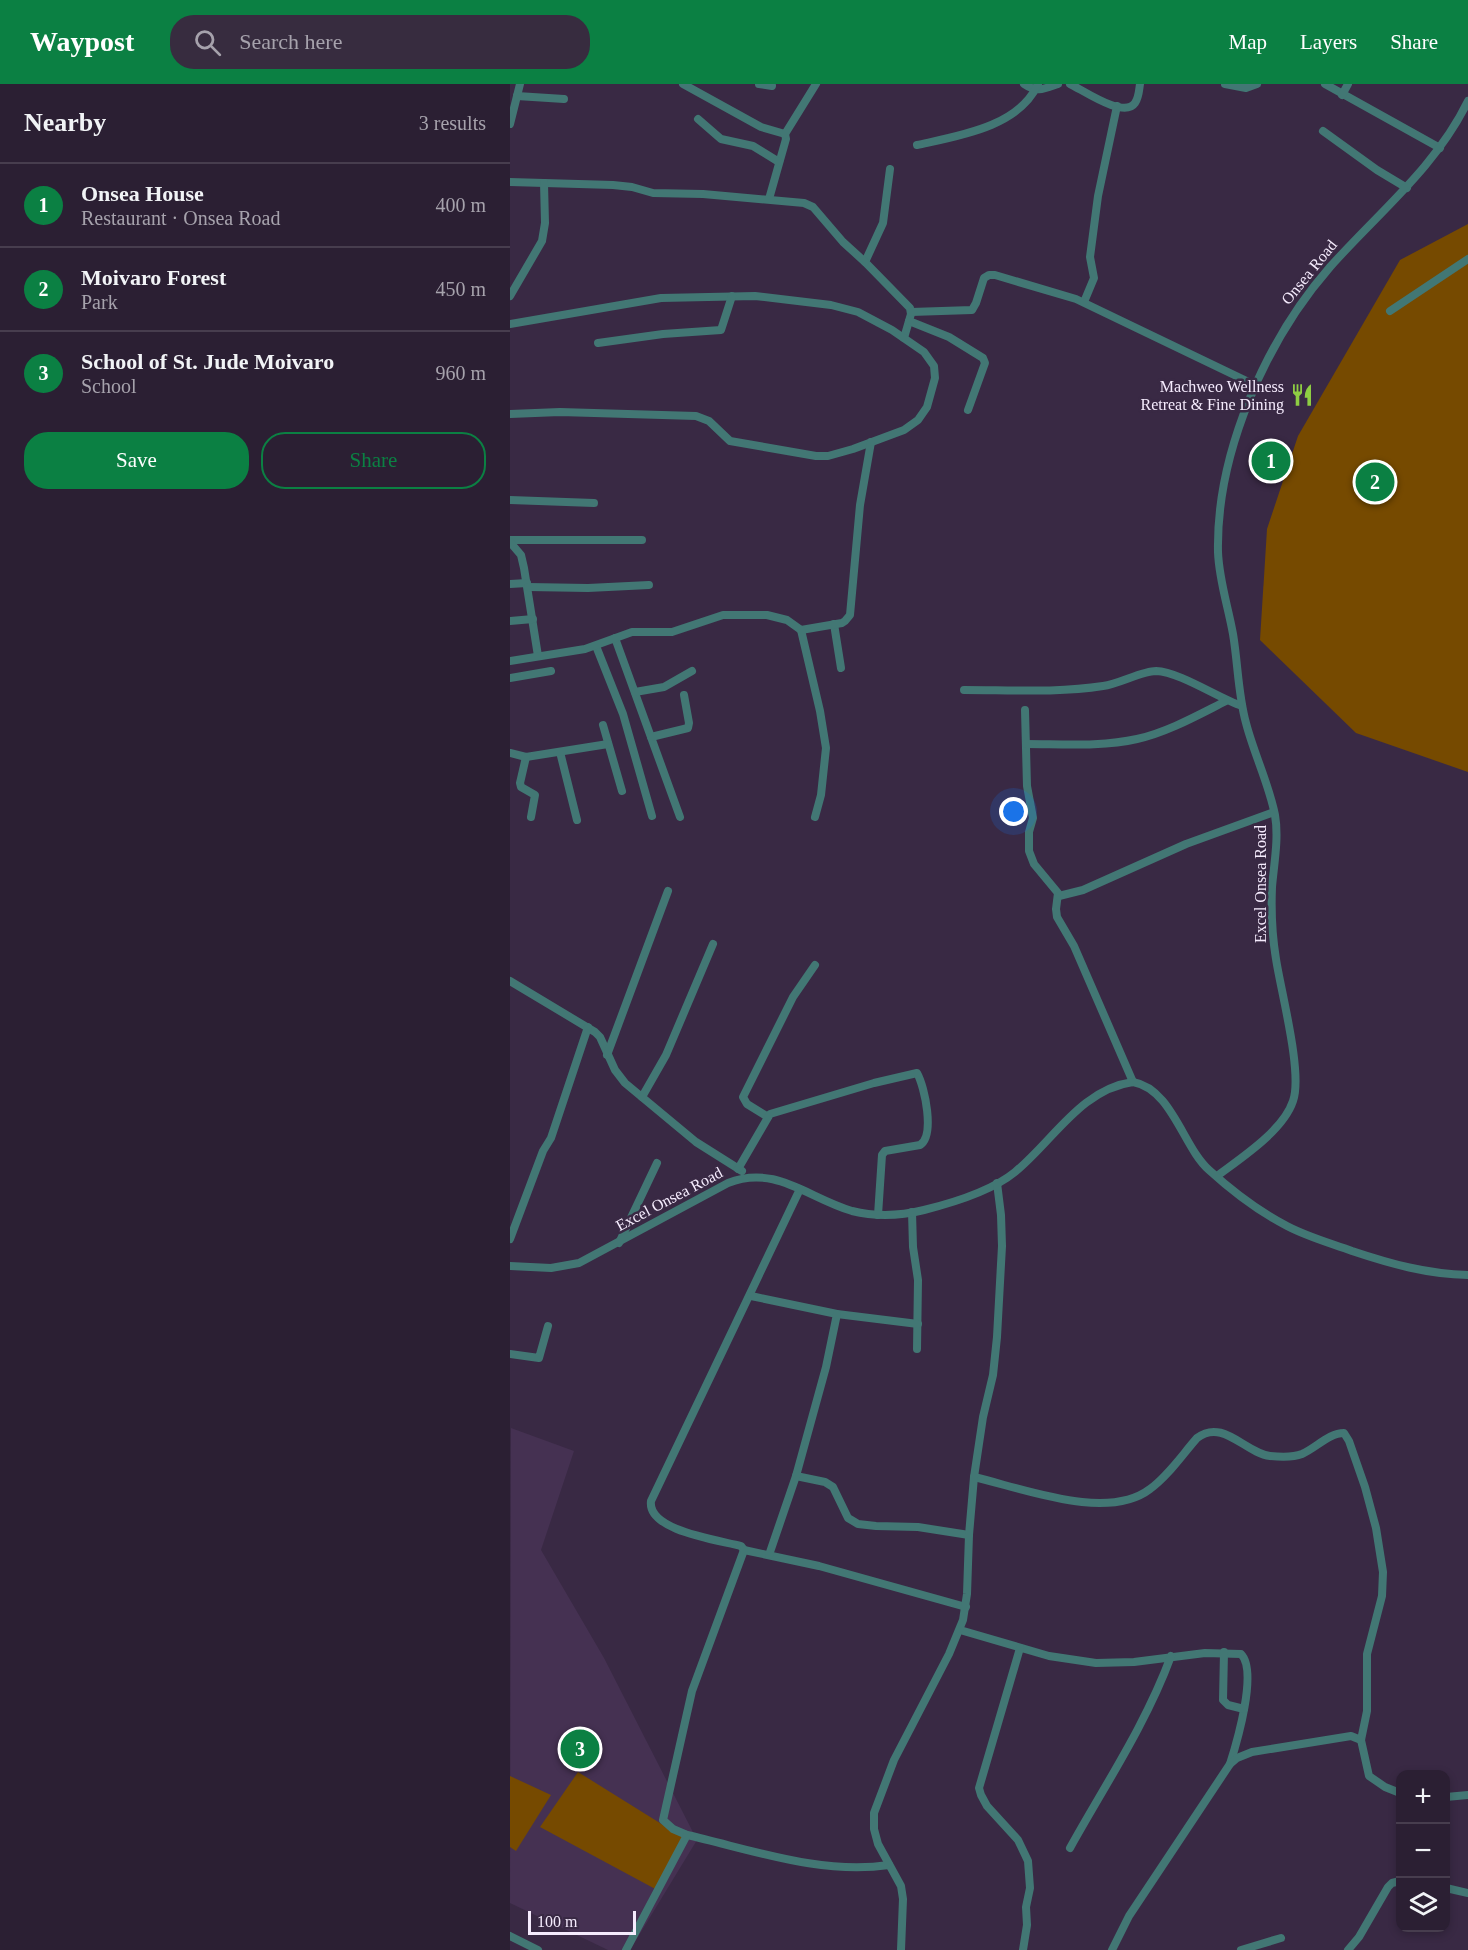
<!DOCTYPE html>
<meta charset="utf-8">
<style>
:root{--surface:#2b1f33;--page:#372c3f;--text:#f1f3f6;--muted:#a6a2ac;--line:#473d4e;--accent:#0b8043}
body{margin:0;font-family:"Times New Roman",serif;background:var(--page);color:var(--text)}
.controls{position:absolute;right:18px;bottom:18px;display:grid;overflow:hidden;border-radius:12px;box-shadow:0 3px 9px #0003}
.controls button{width:54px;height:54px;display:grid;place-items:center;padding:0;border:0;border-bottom:2px solid var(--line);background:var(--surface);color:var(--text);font:30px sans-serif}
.scale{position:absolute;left:18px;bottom:15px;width:108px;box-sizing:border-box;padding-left:6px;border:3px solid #f5ebfd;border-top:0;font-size:16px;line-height:21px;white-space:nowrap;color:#f5ebfd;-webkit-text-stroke:4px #392944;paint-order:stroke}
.you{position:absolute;left:504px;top:728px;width:21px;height:21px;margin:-15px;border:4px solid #fff;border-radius:50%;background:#1a73e8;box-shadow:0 0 0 9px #1a73e833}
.badge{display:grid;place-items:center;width:39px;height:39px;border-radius:50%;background:var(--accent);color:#fff;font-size:20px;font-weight:700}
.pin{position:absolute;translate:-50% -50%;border:3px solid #fff;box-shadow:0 2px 6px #0006}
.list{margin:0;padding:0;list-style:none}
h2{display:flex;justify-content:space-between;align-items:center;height:78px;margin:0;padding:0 24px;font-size:26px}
h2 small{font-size:20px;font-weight:400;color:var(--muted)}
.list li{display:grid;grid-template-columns:39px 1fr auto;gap:18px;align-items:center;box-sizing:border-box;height:84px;padding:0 24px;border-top:2px solid var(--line)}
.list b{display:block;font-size:22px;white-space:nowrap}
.list p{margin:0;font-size:20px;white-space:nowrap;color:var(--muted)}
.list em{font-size:20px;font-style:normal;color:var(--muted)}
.actions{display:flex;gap:12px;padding:18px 24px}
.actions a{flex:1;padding:14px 0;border:2px solid var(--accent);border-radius:24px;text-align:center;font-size:21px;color:var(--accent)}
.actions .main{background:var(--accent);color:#fff}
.icon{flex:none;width:33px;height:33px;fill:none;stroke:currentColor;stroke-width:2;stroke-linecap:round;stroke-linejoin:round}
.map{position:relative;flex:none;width:958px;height:1866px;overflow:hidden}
header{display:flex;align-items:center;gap:36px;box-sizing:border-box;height:84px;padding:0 30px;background:var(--accent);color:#fff}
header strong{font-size:28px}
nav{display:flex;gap:33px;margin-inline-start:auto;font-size:21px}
.search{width:420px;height:54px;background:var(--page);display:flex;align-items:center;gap:15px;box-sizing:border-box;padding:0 21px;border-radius:24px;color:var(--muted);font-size:22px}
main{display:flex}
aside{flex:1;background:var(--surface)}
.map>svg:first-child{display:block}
</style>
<header>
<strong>Waypost</strong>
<div class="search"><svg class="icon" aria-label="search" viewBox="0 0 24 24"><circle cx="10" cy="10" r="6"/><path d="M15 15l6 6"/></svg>Search here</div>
<nav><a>Map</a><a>Layers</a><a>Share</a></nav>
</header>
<main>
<aside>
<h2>Nearby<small>3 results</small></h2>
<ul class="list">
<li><span class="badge">1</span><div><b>Onsea House</b><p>Restaurant · Onsea Road</p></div><em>400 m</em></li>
<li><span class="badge">2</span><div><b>Moivaro Forest</b><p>Park</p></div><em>450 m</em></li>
<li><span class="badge">3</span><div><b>School of St. Jude Moivaro</b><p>School</p></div><em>960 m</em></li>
</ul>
<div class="actions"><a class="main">Save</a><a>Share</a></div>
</aside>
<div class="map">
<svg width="958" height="1866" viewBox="0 0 958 1866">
<rect width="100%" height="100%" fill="#392944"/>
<polygon fill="#453152" points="1,1344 64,1367 31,1466 94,1574 187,1756 120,1866 98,1866 0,1819"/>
<g fill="#764a00">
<polygon points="958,140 958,688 846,649 750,556 757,445 788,352 890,176"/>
<polygon points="68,1688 174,1754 149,1807 30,1743"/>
<polygon points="0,1692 41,1711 6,1767 0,1763"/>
</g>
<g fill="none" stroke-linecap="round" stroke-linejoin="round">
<g stroke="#427774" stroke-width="8">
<polyline points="173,0 251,43 275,50 276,55 259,115"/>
<polyline points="249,0 262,2"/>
<path d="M514,0C527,9 534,5 548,0"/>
<path d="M560,0C573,6 614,35 625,19C629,13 629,6 630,0"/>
<polyline points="715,0 736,4 747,0"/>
<polyline points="815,0 930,64"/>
<polyline points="832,11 838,0"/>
<polyline points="7,12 54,15"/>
<polyline points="188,35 211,55 243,62 269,78"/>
<polyline points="0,40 10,0"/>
<polyline points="813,47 867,86 897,104"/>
<polyline points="275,50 306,0"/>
<path d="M407,61C448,52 509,43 528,0"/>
<polyline points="380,85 373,139 355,178 400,224 401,230 394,254"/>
<polyline points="0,98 103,101 122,103 143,109 193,110 294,119 303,123 333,158 355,178"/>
<polyline points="0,212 32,157 35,139 34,99"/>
<polyline points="574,218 584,194 580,173 588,112 607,22"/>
<polyline points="880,227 958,175"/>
<polyline points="401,228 462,226 466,219 474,194 479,191 485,191 566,215 745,301"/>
<polyline points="399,237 439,253 473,274 475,279 458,326"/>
<polyline points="0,240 151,214 245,212 321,221 348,228 382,246 414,268 424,282 425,294 417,323 408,336 394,346 343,365 318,372 306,372 220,357 199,337 186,332 50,328 0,330"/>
<polyline points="88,259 153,250 211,246 222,212"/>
<polyline points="0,416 84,419"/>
<polyline points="0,456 132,456"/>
<polyline points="0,458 11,471 14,484 28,572"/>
<polyline points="0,500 17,499"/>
<polyline points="18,503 78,504 139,501"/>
<polyline points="0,537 23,535"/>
<polyline points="324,540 331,584"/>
<polyline points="291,546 332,539 335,537 340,531 350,421 361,358"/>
<polyline points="105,554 170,733"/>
<polyline points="86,562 113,630 142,732"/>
<polyline points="0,577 75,565 122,548 162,548 213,531 257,531 277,536 291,546 310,627 316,664 311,711 305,733"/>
<polyline points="0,594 41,587"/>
<path d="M454,606C500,606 548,609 593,602C609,600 632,587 646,587C670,588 708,614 732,622"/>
<polyline points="125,608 154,603 182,587"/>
<polyline points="515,626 517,702 523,734 519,748 519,767 524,780 548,809 546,825 547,833 564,862 623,998"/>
<polyline points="93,641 112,707"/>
<polyline points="141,653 178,644 179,639 174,611"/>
<path d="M516,660C552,660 592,663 627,655C658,648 688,631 716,617"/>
<polyline points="50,668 67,736"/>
<polyline points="0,669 16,673 98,660"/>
<polyline points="16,673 10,699 11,703 25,711 21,733"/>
<polyline points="549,812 573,806 676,760 764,728"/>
<polyline points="0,897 85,948 90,953 105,986 115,999 186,1058 232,1087"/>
<polyline points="97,971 158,807"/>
<polyline points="132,1013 156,971 203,860"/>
<polyline points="258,1033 237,1020 233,1013 283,913 305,881"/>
<path d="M228,1085L260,1030L364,999L407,989C415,1003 425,1052 410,1061L375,1067L372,1071L368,1131"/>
<path d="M707,1092C731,1074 773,1047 783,1017C793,989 771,908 766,875C762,851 761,827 762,803C764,780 769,754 765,731C759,700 744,670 736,639C728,610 728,580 723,550C718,522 709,496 708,468C706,369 756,256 820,183C868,129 926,83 958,17"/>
<path d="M290,1105L141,1417C137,1447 209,1456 231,1462L234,1466L182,1607L153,1736L163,1745L177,1751C243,1766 311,1791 379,1781"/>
<polyline points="402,1128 403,1163 408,1196 407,1265"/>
<polyline points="0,1155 33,1067 41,1054 78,943"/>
<polyline points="109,1159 147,1079"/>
<path d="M0,1182L41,1184L69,1179L218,1099C265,1080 298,1114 342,1127C366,1133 390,1132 414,1126C442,1119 483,1106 505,1088C543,1057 571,1005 623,998C662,1005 673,1063 699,1086C722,1107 750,1128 777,1142C798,1153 820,1159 842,1167C881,1180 917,1190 958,1191"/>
<polyline points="241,1212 327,1230 408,1240"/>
<polyline points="0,1270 29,1274 38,1242"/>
<polyline points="286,1392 315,1398 323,1403 338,1434 348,1440 366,1442 408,1443 459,1451"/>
<path d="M464,1393C512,1404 597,1438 640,1405C658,1392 672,1371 687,1354C713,1334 735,1369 760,1372C770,1373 782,1374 792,1370C806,1364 819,1349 834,1349L839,1357L855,1403L866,1444L873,1488L872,1512L857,1570V1627L851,1656L859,1692L875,1703L890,1709"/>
<polyline points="234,1466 309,1482 456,1523"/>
<polyline points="259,1471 286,1392 316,1283 327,1230"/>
<path d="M450,1546L539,1572L586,1579L624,1578L695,1569L731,1570C748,1587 727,1658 720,1680"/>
<polyline points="510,1564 469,1704 471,1711 477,1722 508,1756 518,1777 520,1804 516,1823 517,1841 513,1866"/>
<polyline points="714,1568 713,1616 718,1621 734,1625"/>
<polyline points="936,1713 958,1711"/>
<path d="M560,1764C595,1701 636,1640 661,1572"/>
<polyline points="936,1804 958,1809"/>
<polyline points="0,1852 28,1866"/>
<polyline points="116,1866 177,1751"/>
<polyline points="391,1866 393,1815 391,1802 368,1760 364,1745 364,1729 384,1676 439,1570 453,1536 457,1510 459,1451 464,1393 473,1333 483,1291 487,1253 492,1162 491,1131 487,1099"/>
<polyline points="602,1866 619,1832 720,1680 727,1674 742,1668 841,1652 851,1656"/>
<polyline points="731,1866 771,1854"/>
<polyline points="838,1866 849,1853 878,1803 882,1799 890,1797"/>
</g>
</g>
<defs>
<g id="restaurant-bare" transform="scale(1.8)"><path d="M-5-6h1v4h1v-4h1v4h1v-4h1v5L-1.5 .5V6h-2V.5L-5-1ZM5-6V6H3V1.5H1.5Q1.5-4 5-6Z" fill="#8ecd43" stroke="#392944" stroke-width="2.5" paint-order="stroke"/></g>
</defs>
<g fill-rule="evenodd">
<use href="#restaurant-bare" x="792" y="311"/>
</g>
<g text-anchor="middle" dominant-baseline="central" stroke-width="5" stroke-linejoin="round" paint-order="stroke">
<g font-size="16" fill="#f5ebfd" stroke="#392944">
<text transform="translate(799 188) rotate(-51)">Onsea Road</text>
<text transform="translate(750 800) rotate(-90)">Excel Onsea Road</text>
<text transform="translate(159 1115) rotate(-28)">Excel Onsea Road</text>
</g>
<g font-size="16" fill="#f5ebfd" stroke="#392944" text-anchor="end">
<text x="774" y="302">Machweo Wellness<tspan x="774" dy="18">Retreat &amp; Fine Dining</tspan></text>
</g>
</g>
</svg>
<div class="controls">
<button>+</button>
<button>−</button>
<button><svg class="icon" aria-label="layers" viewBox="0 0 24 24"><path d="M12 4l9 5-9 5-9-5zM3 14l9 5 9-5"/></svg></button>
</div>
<div class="scale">100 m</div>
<div class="you"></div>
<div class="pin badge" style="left:761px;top:377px">1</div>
<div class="pin badge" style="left:865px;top:398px">2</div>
<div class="pin badge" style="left:70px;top:1665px">3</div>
</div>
</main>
